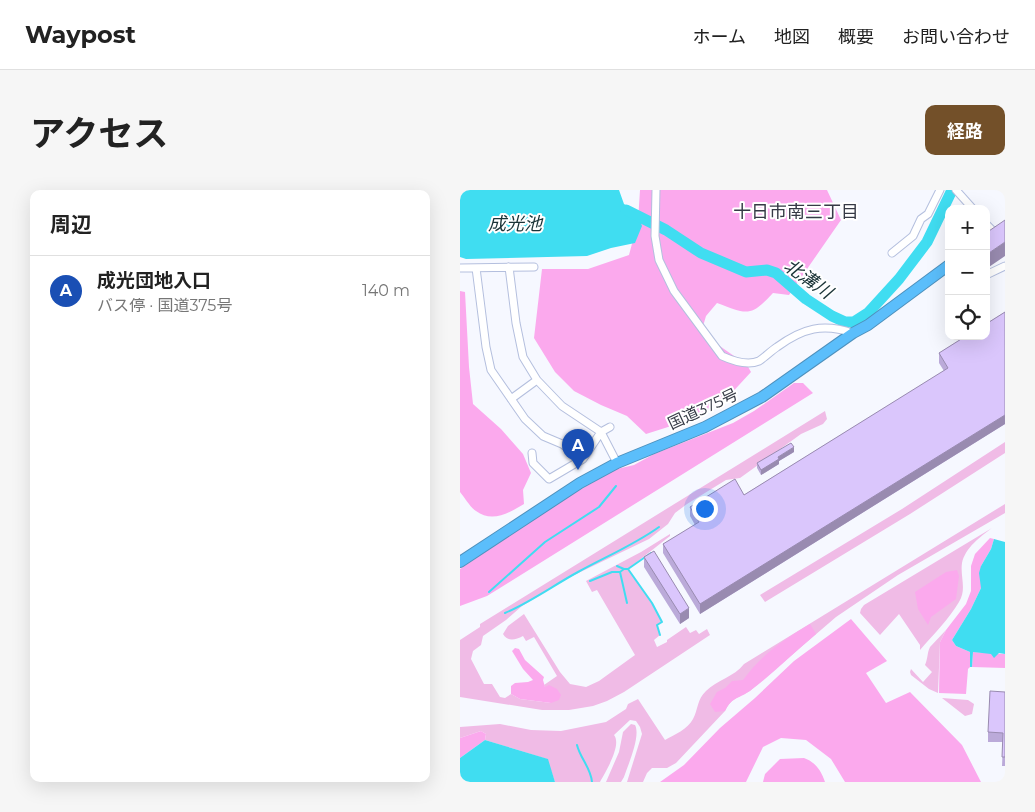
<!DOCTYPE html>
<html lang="ja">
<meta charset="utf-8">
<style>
:root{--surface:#fff;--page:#f6f6f6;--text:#222;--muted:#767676;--line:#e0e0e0;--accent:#735029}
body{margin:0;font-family:Montserrat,"Noto Sans JP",sans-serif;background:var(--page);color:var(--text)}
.controls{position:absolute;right:15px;top:15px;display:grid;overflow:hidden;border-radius:10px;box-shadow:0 5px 20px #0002}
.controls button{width:45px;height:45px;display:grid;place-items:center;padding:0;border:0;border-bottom:1px solid var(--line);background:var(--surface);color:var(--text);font:25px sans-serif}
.you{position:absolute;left:244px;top:318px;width:18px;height:18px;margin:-12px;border:4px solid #fff;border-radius:50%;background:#1a73e8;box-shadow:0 0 0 8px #1a73e833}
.badge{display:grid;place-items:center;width:32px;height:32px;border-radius:50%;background:var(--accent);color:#fff;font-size:16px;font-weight:700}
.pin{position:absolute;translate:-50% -41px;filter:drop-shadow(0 1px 2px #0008)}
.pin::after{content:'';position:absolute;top:26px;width:18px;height:15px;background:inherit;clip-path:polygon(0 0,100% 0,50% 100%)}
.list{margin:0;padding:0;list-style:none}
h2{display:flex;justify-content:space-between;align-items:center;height:65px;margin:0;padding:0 20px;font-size:21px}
h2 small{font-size:16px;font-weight:400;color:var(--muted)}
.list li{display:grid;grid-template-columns:32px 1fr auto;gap:15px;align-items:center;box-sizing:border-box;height:70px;padding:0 20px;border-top:1px solid var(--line)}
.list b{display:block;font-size:19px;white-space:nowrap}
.list p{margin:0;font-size:16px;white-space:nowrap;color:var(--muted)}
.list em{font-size:16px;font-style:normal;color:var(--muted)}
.icon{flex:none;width:28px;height:28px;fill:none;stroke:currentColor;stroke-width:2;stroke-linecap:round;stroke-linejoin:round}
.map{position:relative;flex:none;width:545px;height:592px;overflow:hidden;border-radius:10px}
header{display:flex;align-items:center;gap:30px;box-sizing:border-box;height:70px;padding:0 25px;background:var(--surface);border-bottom:1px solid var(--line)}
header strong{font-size:24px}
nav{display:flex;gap:28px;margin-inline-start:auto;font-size:18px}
.intro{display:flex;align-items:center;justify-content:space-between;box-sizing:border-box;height:120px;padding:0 30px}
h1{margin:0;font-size:35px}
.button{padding:12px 22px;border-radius:10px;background:var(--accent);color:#fff;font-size:18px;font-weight:700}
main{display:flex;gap:30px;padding:0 30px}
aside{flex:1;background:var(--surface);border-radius:10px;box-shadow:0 5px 20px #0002}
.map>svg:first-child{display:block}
.green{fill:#f0bbe6}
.forest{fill:#fba9ed}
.water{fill:#40ddf1}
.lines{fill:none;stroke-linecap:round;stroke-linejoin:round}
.stream{stroke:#40ddf1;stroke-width:2}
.river{stroke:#40ddf1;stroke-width:11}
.minor-casing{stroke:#b4bfde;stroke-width:9}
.highway-casing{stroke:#4e90bc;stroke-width:12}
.minor{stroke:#fff;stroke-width:7}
.highway{stroke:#5bbefb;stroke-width:10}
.wall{fill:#bbaad9}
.shaded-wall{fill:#998bb0}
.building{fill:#dac6fc;stroke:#998bb0}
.labels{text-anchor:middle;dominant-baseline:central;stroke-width:4;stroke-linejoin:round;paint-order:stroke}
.street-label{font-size:16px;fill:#363a46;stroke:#fff}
.neighbourhood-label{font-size:18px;fill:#363a46;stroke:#fff}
.water-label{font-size:18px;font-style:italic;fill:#1a3337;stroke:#fff}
</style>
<header>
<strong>Waypost</strong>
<nav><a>ホーム</a><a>地図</a><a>概要</a><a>お問い合わせ</a></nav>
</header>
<div class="intro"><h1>アクセス</h1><a class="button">経路</a></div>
<main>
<aside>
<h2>周辺<small></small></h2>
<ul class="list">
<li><span class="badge" style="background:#1a4fb4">A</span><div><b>成光団地入口</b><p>バス停 · 国道375号</p></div><em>140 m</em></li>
</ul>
</aside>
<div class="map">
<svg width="545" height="592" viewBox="0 0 545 592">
<rect width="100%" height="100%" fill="#f6f8ff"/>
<path class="green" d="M 365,221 L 367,229 L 363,234 L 341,244 L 280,288 L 266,290 L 227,314 L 215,323 L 208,334 L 189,349 L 108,388 L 62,416 L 46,430 L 23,446 L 21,455 L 13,461 L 11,469 L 24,494 L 32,494 L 40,507 L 45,508 L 51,504 L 60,509 L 91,513 L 84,495 L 97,486 L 74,447 L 66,451 L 63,446 C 55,450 48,452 43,444 L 48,436 L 64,424 L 100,482 L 110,494 L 126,497 L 139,491 L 175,465 L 137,400 L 132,402 L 126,391 L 181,362 L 210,344 L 210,346 L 168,379 L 192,413 L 202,432 L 197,435 L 200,445 L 194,450 L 197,457 L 207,452 L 207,450 L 226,437 L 230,443 L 236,440 L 239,444 L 247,439 L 250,445 L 164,502 L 147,511 L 133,516 L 109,520 L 82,520 L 0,507 L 0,450 L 20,437 L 20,434 Z
M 545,252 L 545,263 L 450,324 L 305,412 L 300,405 L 442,319 Z
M 545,314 L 545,323 L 438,385 L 376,427 L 290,501 C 279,507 271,508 265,521 L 216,573 L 207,578 L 192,578 L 187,583 L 183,592 L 167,592 L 182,544 L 180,537 L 176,531 L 170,530 L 154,545 C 162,555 146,581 140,592 L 95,592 L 87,569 L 25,550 L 26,544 L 21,541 L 0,548 L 0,537 L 40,534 L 71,540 L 101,541 L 146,532 L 166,519 L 168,514 L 178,509 L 205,550 C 214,545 228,539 233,529 C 238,520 237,509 246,501 C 257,490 274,487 284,474 Z
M 532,338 C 521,346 505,358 502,373 C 500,387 507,399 499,412 C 489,429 473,445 460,460 L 460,455 L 439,424 L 420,445 L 400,423 L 401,419 L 404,415 Z
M 486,440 L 480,452 L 478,503 L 469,499 L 451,485 L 450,482 L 451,479 L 463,492 L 472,482 L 465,475 C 468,468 467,463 470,457 Z
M 482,508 L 508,510 L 514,514 L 512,524 L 505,526 Z
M 171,534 L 175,535 C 181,546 168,575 164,587 L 161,592 L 146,592 L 159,562 L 163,542 Z"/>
<path class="forest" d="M 180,0 L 367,0 L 381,30 L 329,105 L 313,103 C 290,128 287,124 257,113 L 246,126 L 241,143 L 287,175 L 291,182 L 268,207 L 227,231 L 186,244 L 167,226 L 141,215 L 114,201 L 95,182 L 74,148 L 82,79 L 128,79 L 169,65 L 178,31 Z
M 0,101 L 5,102 L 9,177 L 13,214 L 41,239 L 63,264 L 71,283 L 63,300 L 64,314 C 49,323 32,333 16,321 C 10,317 5,308 0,302 Z
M 334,193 L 343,193 L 353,203 L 27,406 L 0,416 L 0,379 L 101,311 L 130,294 L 157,279 L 174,275 L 194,264 L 273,233 L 294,221 Z
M 530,348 L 534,349 L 531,359 L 521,376 L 521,398 L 511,419 L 492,450 L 496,456 L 510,462 L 510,477 L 508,479 L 506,504 L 479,503 L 480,452 L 486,440 L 506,414 L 511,401 L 511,376 L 515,364 Z
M 497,380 L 499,386 L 496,409 L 471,427 L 468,435 L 458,419 L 455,402 L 486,382 Z
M 391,429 L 427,471 L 406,483 L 426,513 L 450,502 L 502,555 L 521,592 L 385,592 L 371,569 L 346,550 L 321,548 L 303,557 L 286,592 L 200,592 L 224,575 L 260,538 L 295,508 L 334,471 Z
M 350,434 L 356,444 C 334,462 314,483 291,500 C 280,509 272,506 265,521 L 255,522 L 250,514 L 257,502 L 265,498 L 272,491 L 283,490 C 302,464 322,451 350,434 Z
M 55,458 L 59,459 L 65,470 L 84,487 L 83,490 L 85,497 L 89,495 L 97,499 L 101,505 L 99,510 L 91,513 L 60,509 L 51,504 L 51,496 L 55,493 L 68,492 L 73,490 L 63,479 L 52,461 Z
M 513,462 L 545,464 L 545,478 L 512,477 Z
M 21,541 L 26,544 L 25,550 L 0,568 L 0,548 Z
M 344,568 C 355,572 361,580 365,592 L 303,592 L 305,584 L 320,569 Z"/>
<path class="water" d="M 0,0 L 159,0 L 164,14 L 178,25 L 182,36 L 175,53 L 151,58 L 127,66 L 6,69 L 0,67 Z
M 534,349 L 545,352 L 545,464 L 539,463 L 534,468 L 531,464 L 513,462 L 512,477 L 510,477 L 510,462 L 496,456 L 492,450 L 511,419 L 521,398 L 519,383 L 521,376 L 531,359 Z
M 25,550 L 88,569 L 95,592 L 0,592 L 0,568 Z"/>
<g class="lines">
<path class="stream" d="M 157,376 L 164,379 L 160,382 L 167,413
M 164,379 L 168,379 L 192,413 L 202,432 L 197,435 L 200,445
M 168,379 L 191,363
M 130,391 L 152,382 L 160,382
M 29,402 L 85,352 L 139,317 L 156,296
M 45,423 C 71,412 94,395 118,382 C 145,367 174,355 199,337
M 117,555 C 120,568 131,578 132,592"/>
<path class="river" d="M 166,20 L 206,40 L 241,63 L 286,82 L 307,80 L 316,83 L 346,109 L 372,126 L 385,132 L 394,132 L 408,123 L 439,89 L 467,52 L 492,0"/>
<g class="minor-casing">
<path id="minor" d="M 196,0 L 195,46 L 199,70 L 214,101 L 262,166 C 273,171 287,176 299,171 C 305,167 311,161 317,157 C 343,138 363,133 393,143
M 496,0 L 513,19
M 526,34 L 534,42
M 432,63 L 453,46 L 461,29 L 468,24 L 480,0
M 49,77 L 56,133 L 63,167 L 77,190 L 102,216 L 141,242 L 157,273
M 0,78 L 74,77
M 16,78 L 26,157 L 31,180 L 65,229 L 83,246 L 102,254 L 123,269
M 526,85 L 545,76
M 51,209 L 77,190
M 72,263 L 73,273 L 89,289 L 123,269 L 141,242 L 150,237"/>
</g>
<g class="highway-casing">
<path id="highway" d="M 0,372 L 120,293 L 157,273 L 245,237 L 302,207 L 393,143 L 408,135 L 489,75"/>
</g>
<use href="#minor" class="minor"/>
<use href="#highway" class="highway"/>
</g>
<path class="wall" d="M 545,122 L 545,234 L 240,424 L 203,363 L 203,354 L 235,335 L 230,326 L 230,317 L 284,305 L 484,181 L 479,173 L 479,163 Z
M 334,262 L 319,271 L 319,274 L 301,285 L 297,278 L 297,273 Z
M 184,367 L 229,428 L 220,434 L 184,377 Z
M 545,502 L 545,576 L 542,576 L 543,552 L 528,552 L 528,542 Z"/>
<path class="shaded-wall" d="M 545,52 L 545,66 L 526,79 L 526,65 Z
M 545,225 L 545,234 L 240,424 L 240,414 Z
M 334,257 L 334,262 L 319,271 L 319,274 L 301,285 L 301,280 L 318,267 Z
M 229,418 L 229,428 L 220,434 L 220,424 Z"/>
<path class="building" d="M 545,30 L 545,52 L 526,65 L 526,43 Z
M 545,122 L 545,225 L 240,414 L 203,354 L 239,332 L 230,317 L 275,289 L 284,305 L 488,178 L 479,163 L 506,146 L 526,146 L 526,134 Z
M 331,253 L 334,257 L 318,267 L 319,269 L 301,280 L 297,273 Z
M 194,361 L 229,418 L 220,424 L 184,367 Z
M 530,501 L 545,502 L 545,567 L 542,567 L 543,543 L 528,542 Z"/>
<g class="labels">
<g class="street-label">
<text transform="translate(243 219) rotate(-25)">国道375号</text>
</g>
<g class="neighbourhood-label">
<text x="336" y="22">十日市南三丁目</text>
</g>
<g class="water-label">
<text x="55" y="34">成光池</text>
<text transform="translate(348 89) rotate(35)">北溝川</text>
</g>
</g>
</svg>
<div class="controls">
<button>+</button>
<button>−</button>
<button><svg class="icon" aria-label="locate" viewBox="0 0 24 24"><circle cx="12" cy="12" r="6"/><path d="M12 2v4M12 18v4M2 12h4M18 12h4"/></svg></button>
</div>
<div class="you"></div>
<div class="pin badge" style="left:118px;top:280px;background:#1a4fb4">A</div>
</div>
</main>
